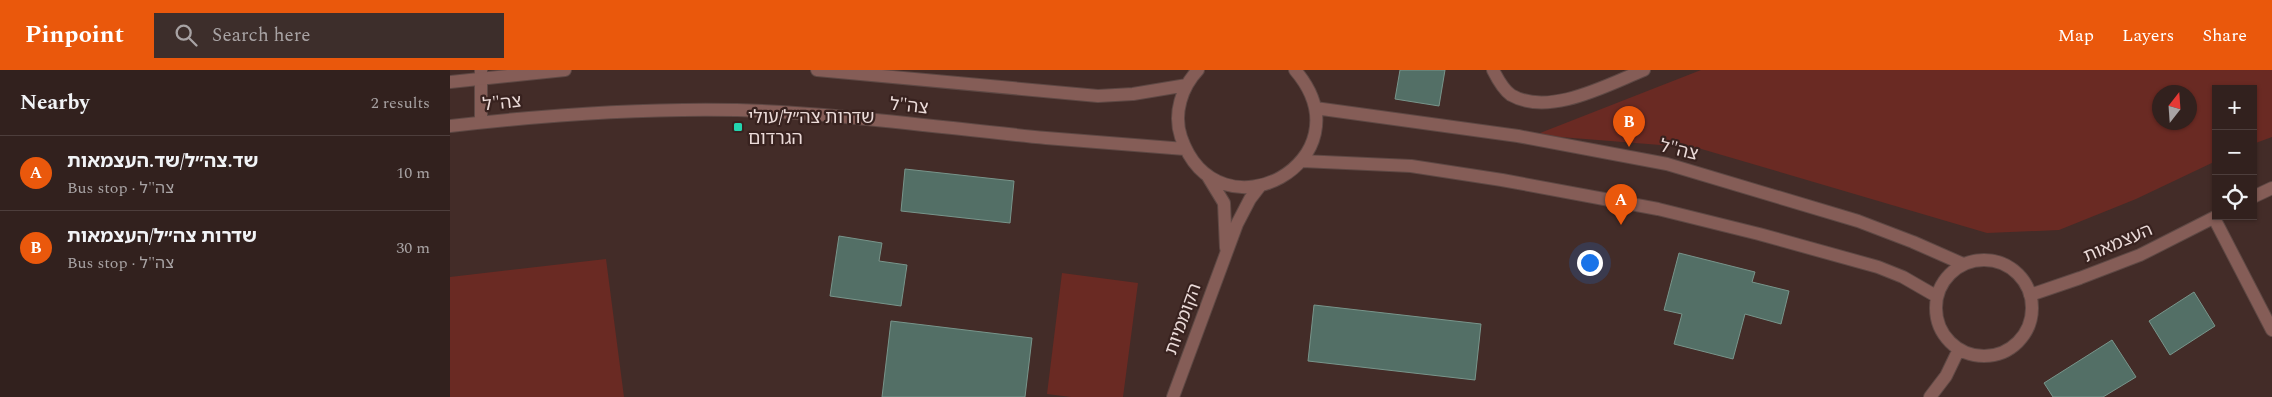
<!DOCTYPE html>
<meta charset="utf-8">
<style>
:root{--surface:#32211e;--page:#3d2e2b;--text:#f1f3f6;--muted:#a8a3a4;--line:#4d3e3c;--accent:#ea580c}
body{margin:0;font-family:Spectral,"Noto Sans Hebrew",serif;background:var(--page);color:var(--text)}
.controls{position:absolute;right:15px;top:15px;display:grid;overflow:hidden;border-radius:0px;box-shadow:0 1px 4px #0004}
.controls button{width:45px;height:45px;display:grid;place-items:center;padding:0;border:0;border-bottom:1px solid var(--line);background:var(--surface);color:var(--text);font:25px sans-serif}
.compass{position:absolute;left:1702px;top:15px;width:45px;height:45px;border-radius:50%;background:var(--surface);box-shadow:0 1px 4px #0004;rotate:17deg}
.you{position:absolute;left:1139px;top:192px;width:18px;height:18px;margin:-12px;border:4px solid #fff;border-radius:50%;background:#1a73e8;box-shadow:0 0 0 8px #1a73e833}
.badge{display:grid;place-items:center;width:32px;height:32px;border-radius:50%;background:var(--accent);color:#fff;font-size:16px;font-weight:700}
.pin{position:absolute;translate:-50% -41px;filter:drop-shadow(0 1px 2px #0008)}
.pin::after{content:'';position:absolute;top:26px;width:18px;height:15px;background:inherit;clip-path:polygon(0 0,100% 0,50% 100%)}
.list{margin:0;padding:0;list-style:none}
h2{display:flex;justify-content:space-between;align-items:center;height:65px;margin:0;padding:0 20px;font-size:21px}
h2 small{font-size:16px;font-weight:400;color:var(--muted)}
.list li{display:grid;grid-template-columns:32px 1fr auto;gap:15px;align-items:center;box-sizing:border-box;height:75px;padding:0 20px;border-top:1px solid var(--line)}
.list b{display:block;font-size:19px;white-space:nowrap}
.list p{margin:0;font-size:16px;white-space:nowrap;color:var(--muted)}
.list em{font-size:16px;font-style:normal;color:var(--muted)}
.icon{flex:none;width:28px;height:28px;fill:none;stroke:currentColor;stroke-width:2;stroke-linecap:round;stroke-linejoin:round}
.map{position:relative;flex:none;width:1822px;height:327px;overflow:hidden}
header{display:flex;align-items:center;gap:30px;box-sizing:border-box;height:70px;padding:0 25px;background:var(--accent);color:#fff}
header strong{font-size:24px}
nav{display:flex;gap:28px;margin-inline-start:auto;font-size:18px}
.search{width:350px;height:45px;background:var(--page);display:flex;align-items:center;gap:12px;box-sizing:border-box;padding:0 18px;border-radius:0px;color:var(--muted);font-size:19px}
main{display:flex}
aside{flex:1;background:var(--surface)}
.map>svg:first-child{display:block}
.green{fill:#6a2a23;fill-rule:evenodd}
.building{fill:#536f66;stroke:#78958b}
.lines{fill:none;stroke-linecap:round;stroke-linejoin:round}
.minor-casing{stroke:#5e4844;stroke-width:14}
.tertiary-casing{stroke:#5e4844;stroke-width:14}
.minor{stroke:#855d57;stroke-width:12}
.tertiary{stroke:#855d57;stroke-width:12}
.poi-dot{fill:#23d5af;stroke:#38221f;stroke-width:2}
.labels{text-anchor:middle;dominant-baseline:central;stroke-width:4.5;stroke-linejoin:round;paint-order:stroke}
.street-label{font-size:18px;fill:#ebdbd9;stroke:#38221f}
.poi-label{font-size:18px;fill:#ebdbd9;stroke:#38221f;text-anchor:start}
</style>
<header>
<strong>Pinpoint</strong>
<div class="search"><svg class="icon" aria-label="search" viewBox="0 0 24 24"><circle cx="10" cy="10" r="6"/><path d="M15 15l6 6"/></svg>Search here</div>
<nav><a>Map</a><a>Layers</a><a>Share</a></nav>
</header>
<main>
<aside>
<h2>Nearby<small>2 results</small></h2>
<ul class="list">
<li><span class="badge">A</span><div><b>שד.צה״ל/שד.העצמאות</b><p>Bus stop · צה&quot;ל</p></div><em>10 m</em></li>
<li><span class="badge">B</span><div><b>שדרות צה״ל/העצמאות</b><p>Bus stop · צה&quot;ל</p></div><em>30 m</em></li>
</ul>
</aside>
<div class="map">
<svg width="1822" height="327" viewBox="0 0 1822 327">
<rect width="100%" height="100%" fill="#432c28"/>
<path class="green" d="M 1251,0 L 1822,0 L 1822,67 L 1803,74 L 1803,19 L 1766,19 L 1766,91 L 1686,129 L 1609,160 L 1537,163 L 1248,78 L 1085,65 ZM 1710,22 L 1740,22 L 1740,52 L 1710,52 Z
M 156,189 L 174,327 L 0,327 L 0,207 Z
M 612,203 L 688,213 L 673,327 L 621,327 L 597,324 Z"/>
<path class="building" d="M 950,0 L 995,0 L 989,36 L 945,29 Z
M 455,99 L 564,111 L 560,153 L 451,141 Z
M 389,166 L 432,173 L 429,191 L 457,195 L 451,236 L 380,226 Z
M 1229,183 L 1305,202 L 1302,212 L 1339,221 L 1331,254 L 1295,244 L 1283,289 L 1224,274 L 1232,244 L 1214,240 Z
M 1744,222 L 1765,256 L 1720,285 L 1699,251 Z
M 864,235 L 1031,254 L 1025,310 L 858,291 Z
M 441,251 L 582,268 L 575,327 L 432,327 Z
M 1662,270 L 1686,307 L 1653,327 L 1603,327 L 1594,313 Z"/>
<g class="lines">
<g class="minor-casing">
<path id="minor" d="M 31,0 L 31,52
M 1043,0 C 1047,8 1054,20 1061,25 C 1099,47 1157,15 1194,0
M 1764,148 L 1822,260"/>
</g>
<g class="tertiary-casing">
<path id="tertiary" d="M 367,0 L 648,26 L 683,24 L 737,15
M 748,0 C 732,17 723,43 731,67 C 768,174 922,90 845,0
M 0,12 L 115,0
M 865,38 L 1068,66 L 1217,94 L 1408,151 L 1463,172 L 1513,194
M 0,56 C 95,45 191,38 287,40 C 390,43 493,58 596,68 C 642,72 689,75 735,79
M 852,91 L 961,96 L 1052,110 L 1208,139 L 1309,164 L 1428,197 L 1453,207 L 1486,226
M 757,105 L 774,133 L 776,178
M 1803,127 L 1822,118
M1486 238a48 48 0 1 1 96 0a48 48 0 1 1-96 0Z
M 1580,225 L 1630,208 L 1690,185 L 1767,146
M 723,327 L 787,154 L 800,129 L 810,116
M 1480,327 L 1496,306 L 1509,279"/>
</g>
<use href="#minor" class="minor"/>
<use href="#tertiary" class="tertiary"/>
</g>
<rect class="poi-dot" x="283" y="52" width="10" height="10" rx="2.5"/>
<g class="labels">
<g class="street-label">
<text transform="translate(52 33) rotate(-6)">צה"ל</text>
<text transform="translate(459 36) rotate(6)">צה"ל</text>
<text transform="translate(1229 80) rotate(14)">צה"ל</text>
<text transform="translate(1668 173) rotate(-23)">העצמאות</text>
<text transform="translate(733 249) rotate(-70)">הקוממיות</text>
</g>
<g class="poi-label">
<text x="298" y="47">שדרות צה״ל/עולי<tspan x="298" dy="21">הגרדום</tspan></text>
</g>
</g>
</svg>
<div class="controls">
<button>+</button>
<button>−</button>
<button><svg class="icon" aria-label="locate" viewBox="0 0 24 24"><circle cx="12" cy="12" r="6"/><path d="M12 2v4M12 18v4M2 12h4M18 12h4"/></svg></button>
</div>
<svg class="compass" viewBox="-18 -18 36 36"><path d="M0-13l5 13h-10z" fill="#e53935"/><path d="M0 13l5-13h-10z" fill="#a8a3a4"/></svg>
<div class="you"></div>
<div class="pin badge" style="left:1171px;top:155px">A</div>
<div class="pin badge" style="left:1179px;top:77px">B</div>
</div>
</main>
